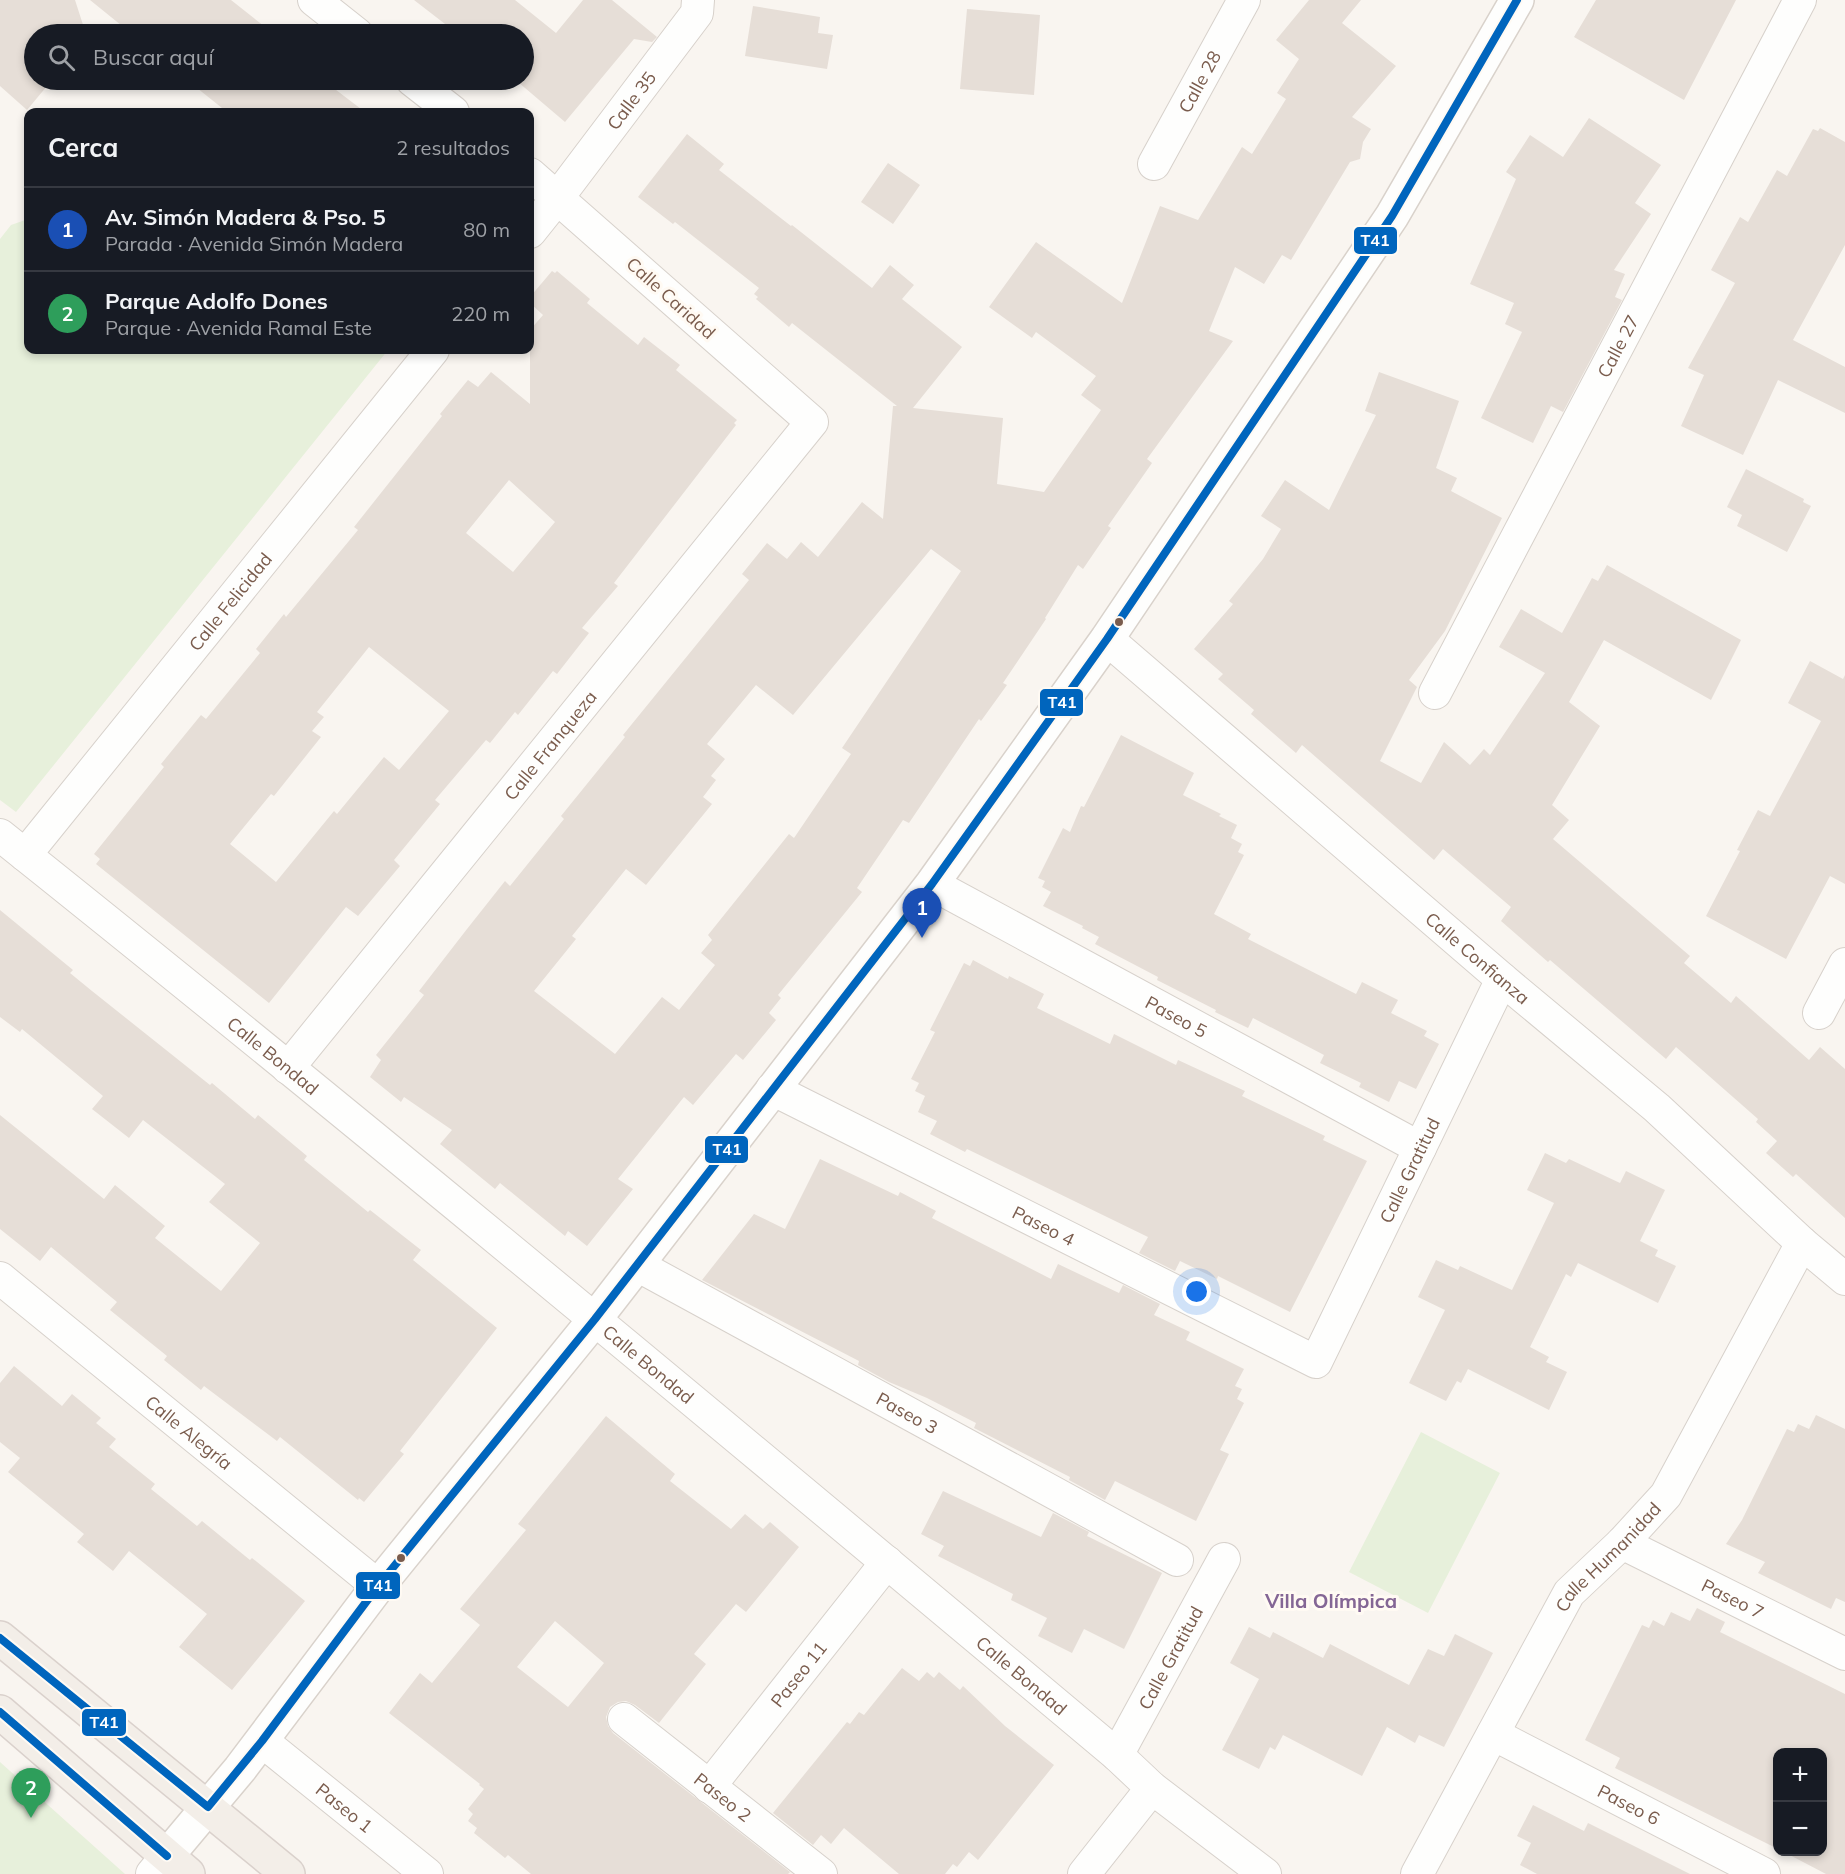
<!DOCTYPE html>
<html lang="es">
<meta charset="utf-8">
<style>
:root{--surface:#171b24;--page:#242831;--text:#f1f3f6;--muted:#9ea1a6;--line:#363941;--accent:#8c9099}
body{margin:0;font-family:Mulish,sans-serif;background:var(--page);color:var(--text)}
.controls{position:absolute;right:18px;bottom:18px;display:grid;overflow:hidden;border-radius:12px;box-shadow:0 3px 9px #0003}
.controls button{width:54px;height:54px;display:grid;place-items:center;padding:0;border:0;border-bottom:2px solid var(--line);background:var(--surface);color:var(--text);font:30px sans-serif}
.you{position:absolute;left:1197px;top:1292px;width:21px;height:21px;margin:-15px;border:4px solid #fff;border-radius:50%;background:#1a73e8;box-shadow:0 0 0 9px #1a73e833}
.badge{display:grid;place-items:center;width:39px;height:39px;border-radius:50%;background:var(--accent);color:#fff;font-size:20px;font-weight:700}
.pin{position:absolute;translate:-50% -50px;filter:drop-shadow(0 2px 3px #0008)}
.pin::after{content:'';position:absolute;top:32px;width:21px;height:18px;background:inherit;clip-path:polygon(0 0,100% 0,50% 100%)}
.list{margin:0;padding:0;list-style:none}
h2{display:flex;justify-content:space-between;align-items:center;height:78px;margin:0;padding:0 24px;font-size:26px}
h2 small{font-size:20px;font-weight:400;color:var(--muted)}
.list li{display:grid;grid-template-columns:39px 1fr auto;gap:18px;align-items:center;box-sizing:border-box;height:84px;padding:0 24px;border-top:2px solid var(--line)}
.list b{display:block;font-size:22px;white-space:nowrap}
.list p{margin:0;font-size:20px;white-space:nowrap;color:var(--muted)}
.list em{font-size:20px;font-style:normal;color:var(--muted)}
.icon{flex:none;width:33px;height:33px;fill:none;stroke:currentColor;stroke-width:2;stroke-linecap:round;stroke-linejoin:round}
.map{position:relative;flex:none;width:1845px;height:1874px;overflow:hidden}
.search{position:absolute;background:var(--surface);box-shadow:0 3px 9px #0003;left:24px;top:24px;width:510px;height:66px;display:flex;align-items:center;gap:15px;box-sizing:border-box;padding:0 21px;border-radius:33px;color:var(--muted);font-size:22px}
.panel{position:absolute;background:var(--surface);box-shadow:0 3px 9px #0003;left:24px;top:108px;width:510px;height:246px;border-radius:12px}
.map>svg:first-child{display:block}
.green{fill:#e7f0db}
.building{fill:#e6ded7;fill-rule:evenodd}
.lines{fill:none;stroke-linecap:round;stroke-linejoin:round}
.street-casing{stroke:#d7d1cb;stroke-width:34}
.secondary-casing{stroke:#d9d2cb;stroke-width:36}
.primary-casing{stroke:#dad1cc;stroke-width:36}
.street{stroke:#fefefd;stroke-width:32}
.secondary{stroke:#fefefd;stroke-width:33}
.primary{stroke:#f3eee8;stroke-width:33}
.bus-1-casing{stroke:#fffaf3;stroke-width:12}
.bus-1{stroke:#0065bd;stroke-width:8}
.bus-dot{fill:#7a5c4d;stroke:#fffaf3;stroke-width:2}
.labels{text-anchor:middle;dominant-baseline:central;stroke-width:6;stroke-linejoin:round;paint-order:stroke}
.street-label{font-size:18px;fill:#7a5c4d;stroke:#fffaf3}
.neighbourhood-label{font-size:20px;font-weight:bold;fill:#846695;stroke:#fffaf3}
.line-badge{stroke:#fffaf3;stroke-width:2}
.badge-label{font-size:16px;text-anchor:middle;font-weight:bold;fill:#fff}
</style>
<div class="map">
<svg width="1845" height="1874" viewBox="0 0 1845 1874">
<rect width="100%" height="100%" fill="#f9f5f0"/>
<path class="green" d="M 28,219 L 28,350 L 388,350 L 16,812 L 0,800 L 0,239 L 11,225 Z
M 1421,1432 L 1500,1473 L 1428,1613 L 1349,1572 Z
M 0,1762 L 125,1874 L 0,1874 Z"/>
<path class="building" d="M 0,0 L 75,0 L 86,34 L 34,34 L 34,80 L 52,80 L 27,110 L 0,86 Z
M 90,0 L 231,0 L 274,34 L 132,34 Z
M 414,0 L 515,0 L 556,33 L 583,0 L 612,0 L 657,37 L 652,42 L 634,39 L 565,122 L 518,82 L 524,80 L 524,34 L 458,34 Z
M 1309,0 L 1361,0 L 1342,23 L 1396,66 L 1352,117 L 1371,129 L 1363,142 L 1360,159 L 1350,162 L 1291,260 L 1282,255 L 1264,284 L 1235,267 L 1209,331 L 1233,341 L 1147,459 L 1152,463 L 1108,526 L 1111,528 L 1083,569 L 1078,565 L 1045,618 L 1046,619 L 1003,683 L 1007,685 L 981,721 L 979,719 L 909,823 L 903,820 L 857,888 L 862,892 L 778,995 L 781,998 L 769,1013 L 776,1020 L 743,1060 L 736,1054 L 693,1105 L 684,1097 L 618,1179 L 633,1189 L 587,1246 L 568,1231 L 565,1236 L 500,1183 L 495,1189 L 440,1144 L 452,1130 L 404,1097 L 401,1102 L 370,1077 L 381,1060 L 376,1055 L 424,995 L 419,991 L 467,929 L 505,881 L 510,886 L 564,819 L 561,816 L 625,737 L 623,735 L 749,580 L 742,574 L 767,543 L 787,559 L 801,542 L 818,557 L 862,502 L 883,519 L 893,406 L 897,406 L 792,323 L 789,327 L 756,299 L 758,297 L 754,294 L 759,288 L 675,222 L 673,224 L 638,197 L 687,134 L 724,164 L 719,170 L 791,226 L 792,225 L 872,288 L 890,265 L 914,285 L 902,299 L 962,347 L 913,408 L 1003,418 L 997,484 L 1044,492 L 1101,410 L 1081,395 L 1096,376 L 1036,332 L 1032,338 L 989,307 L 1036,242 L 1122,303 L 1160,206 L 1198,220 L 1242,147 L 1252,154 L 1286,99 L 1277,93 L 1299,59 L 1276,40 ZM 931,549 L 961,571 L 842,748 L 851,754 L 794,838 L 789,834 L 708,935 L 712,940 L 701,953 L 715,965 L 679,1010 L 662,997 L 615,1054 L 534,991 L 576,939 L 572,936 L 626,869 L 646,885 L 712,804 L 703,797 L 716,780 L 711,776 L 725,759 L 707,744 L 756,685 L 793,715 Z
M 1596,0 L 1736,0 L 1684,100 L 1574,37 Z
M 753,6 L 820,17 L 818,33 L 833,35 L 827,69 L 745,56 Z
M 967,9 L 1040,15 L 1034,95 L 960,89 Z
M 187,80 L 323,80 L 365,112 L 227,112 Z
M 1589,118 L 1661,165 L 1635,203 L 1651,214 L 1614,270 L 1625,274 L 1615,297 L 1622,300 L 1563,412 L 1551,406 L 1533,443 L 1481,418 L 1522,332 L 1505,324 L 1514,303 L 1470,284 L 1516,179 L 1506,172 L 1530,135 L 1563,157 Z
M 1820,128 L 1845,142 L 1845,245 L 1793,340 L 1845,367 L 1845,413 L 1778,380 L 1743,455 L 1681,426 L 1704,375 L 1688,368 L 1735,283 L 1711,270 L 1740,217 L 1748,222 L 1777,170 L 1787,176 L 1813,129 L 1818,131 Z
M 888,163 L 920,185 L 893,224 L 861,202 Z
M 552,271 L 555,273 L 557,271 L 590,299 L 587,303 L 638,345 L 644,337 L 680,365 L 676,370 L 737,420 L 734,423 L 736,425 L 614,583 L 618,586 L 582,628 L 589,633 L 557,674 L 553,671 L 518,715 L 515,712 L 490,743 L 486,740 L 435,800 L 440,804 L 394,860 L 400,866 L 358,916 L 346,907 L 269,1003 L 96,864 L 100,859 L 94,854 L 164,767 L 161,764 L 201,715 L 206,719 L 260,653 L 256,649 L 284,614 L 286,617 L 358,530 L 354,527 L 442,416 L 440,414 L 468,380 L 478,387 L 491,372 L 530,404 L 530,330 L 543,315 L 530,303 L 530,297 ZM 509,480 L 555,522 L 513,572 L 466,533 ZM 369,647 L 449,711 L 399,770 L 384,757 L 337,814 L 334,811 L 276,882 L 230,844 L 271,794 L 274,796 L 321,737 L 312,731 L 324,717 L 317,712 Z
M 1379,372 L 1459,401 L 1436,468 L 1457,478 L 1451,491 L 1502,518 L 1445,631 L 1409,680 L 1417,687 L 1380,761 L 1421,783 L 1444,742 L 1470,765 L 1484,749 L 1490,755 L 1545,673 L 1499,647 L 1521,609 L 1562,633 L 1592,578 L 1598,581 L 1607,565 L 1741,640 L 1711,700 L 1604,640 L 1569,702 L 1600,726 L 1552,805 L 1569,820 L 1553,839 L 1690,956 L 1684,963 L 1731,1003 L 1736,996 L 1809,1060 L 1820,1047 L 1845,1069 L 1845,1218 L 1796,1174 L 1793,1177 L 1766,1153 L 1777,1141 L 1756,1122 L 1758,1119 L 1676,1047 L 1666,1059 L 1550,960 L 1548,962 L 1501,921 L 1511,907 L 1443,849 L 1434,860 L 1302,745 L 1296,753 L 1251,714 L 1254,710 L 1218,679 L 1223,674 L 1194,649 L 1233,604 L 1229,601 L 1263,559 L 1281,529 L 1261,516 L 1285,480 L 1329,510 L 1376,415 L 1365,411 Z
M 1746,469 L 1804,499 L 1803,502 L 1811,506 L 1787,552 L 1737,526 L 1742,515 L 1727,507 Z
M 1810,661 L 1843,679 L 1845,675 L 1845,884 L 1830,876 L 1786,959 L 1706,916 L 1740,851 L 1737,850 L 1758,810 L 1770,816 L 1821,721 L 1788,703 Z
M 1121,735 L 1194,773 L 1183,795 L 1221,814 L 1219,816 L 1237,825 L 1231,838 L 1242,844 L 1238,852 L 1244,855 L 1214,914 L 1251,934 L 1248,939 L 1356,994 L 1362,982 L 1398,1000 L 1391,1013 L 1427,1031 L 1424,1036 L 1439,1044 L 1416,1089 L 1399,1081 L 1389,1102 L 1359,1087 L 1361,1083 L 1320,1063 L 1324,1055 L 1253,1018 L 1248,1028 L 1215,1012 L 1216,1010 L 1157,980 L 1158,977 L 1095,944 L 1099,937 L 1082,928 L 1083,926 L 1043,906 L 1051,892 L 1042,887 L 1045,881 L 1038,878 L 1063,828 L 1070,832 L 1081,806 L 1084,807 Z
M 0,910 L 73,970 L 70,973 L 92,991 L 210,1085 L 212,1083 L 255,1119 L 258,1115 L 307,1156 L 304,1160 L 368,1212 L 370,1210 L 421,1250 L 413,1260 L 497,1328 L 400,1451 L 404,1454 L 364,1502 L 359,1498 L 358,1500 L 280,1437 L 277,1441 L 204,1386 L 201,1390 L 164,1360 L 167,1356 L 110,1310 L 117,1302 L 51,1247 L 40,1261 L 0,1229 L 0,1115 L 104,1199 L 115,1185 L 165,1226 L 155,1238 L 221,1291 L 260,1243 L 209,1202 L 225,1184 L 143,1120 L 129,1138 L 92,1109 L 103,1096 L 22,1029 L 20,1032 L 0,1017 Z
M 973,960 L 1008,979 L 1009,976 L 1044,994 L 1037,1008 L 1110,1044 L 1114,1034 L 1176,1065 L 1178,1060 L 1245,1091 L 1242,1096 L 1325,1136 L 1323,1140 L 1367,1161 L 1290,1312 L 1218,1276 L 1217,1279 L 1180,1261 L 1175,1271 L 1139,1253 L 1148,1237 L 967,1149 L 965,1152 L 930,1134 L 937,1121 L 918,1112 L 925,1096 L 915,1091 L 919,1083 L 911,1079 L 935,1032 L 930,1030 L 964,963 L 970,966 Z
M 1545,1153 L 1566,1163 L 1569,1159 L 1620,1183 L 1626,1171 L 1665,1190 L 1640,1241 L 1658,1250 L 1655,1256 L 1676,1266 L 1658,1303 L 1578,1263 L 1571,1277 L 1566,1274 L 1530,1347 L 1549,1357 L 1546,1362 L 1567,1372 L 1549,1410 L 1468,1369 L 1461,1383 L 1457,1381 L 1446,1401 L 1409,1383 L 1445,1310 L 1418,1297 L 1436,1260 L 1458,1270 L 1460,1266 L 1512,1290 L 1554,1203 L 1527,1190 Z
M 820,1159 L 898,1196 L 900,1192 L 936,1211 L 932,1218 L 1051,1279 L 1058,1264 L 1119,1293 L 1123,1285 L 1160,1304 L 1154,1315 L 1190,1332 L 1186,1340 L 1244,1369 L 1235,1386 L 1242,1389 L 1237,1399 L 1244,1403 L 1220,1450 L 1229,1454 L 1196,1521 L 1115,1481 L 1105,1500 L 1069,1480 L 1070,1477 L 974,1428 L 976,1423 L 927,1398 L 889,1382 L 858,1365 L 859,1361 L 702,1280 L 754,1214 L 785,1229 Z
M 14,1366 L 62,1406 L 72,1394 L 101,1418 L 96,1423 L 116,1439 L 109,1447 L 155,1484 L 151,1489 L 197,1526 L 202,1521 L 250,1560 L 252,1558 L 305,1601 L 232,1690 L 179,1647 L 207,1614 L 129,1551 L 113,1571 L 77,1542 L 84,1534 L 8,1472 L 20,1458 L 0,1442 L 0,1383 Z
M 1816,1415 L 1845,1429 L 1845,1602 L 1836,1598 L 1831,1609 L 1758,1573 L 1765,1562 L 1726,1544 L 1742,1520 L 1787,1429 L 1794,1432 L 1798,1424 L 1809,1429 Z
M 606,1416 L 675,1474 L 670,1481 L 731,1529 L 745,1514 L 763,1529 L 770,1522 L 799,1547 L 746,1612 L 736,1604 L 694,1654 L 706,1664 L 659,1723 L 635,1705 L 626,1701 L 618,1702 L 610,1707 L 606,1717 L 608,1726 L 613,1733 L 790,1872 L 788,1874 L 531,1874 L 508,1855 L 505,1858 L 474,1833 L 477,1828 L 468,1821 L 473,1814 L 468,1809 L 484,1789 L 479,1785 L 480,1784 L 389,1713 L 420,1673 L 432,1683 L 480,1625 L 460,1609 L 526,1530 L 518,1524 ZM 555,1621 L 604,1663 L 568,1707 L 517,1667 Z
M 943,1491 L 1041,1537 L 1053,1513 L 1089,1532 L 1087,1536 L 1162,1573 L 1124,1649 L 1084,1629 L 1072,1653 L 1038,1636 L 1047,1618 L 1011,1600 L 1013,1594 L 938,1556 L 944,1546 L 921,1534 Z
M 1697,1608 L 1725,1622 L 1720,1632 L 1845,1694 L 1845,1874 L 1826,1874 L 1782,1851 L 1822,1851 L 1822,1752 L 1778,1752 L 1778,1849 L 1615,1768 L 1620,1758 L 1585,1740 L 1642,1625 L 1649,1628 L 1653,1620 L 1664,1626 L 1671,1612 L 1690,1621 Z
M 1249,1627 L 1270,1638 L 1273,1632 L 1323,1658 L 1330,1644 L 1409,1685 L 1428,1649 L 1444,1656 L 1455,1634 L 1493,1653 L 1444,1747 L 1419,1735 L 1415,1743 L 1387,1727 L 1362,1776 L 1283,1735 L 1275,1750 L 1270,1747 L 1259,1769 L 1222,1750 L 1259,1679 L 1230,1663 Z
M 902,1668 L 919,1681 L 927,1672 L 934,1678 L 939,1672 L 960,1690 L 963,1686 L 1005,1726 L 1054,1765 L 978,1860 L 969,1852 L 957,1867 L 953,1864 L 945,1874 L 899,1874 L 844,1828 L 831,1844 L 821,1835 L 813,1845 L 773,1813 L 847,1722 L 850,1724 L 859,1712 L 864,1715 Z
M 1533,1805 L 1584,1831 L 1588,1823 L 1690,1874 L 1537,1874 L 1520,1865 L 1531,1843 L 1517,1836 Z"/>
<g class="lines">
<g class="street-casing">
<g id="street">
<path d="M 314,0 L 357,34"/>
<path d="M 412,80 L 453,112"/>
<path id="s1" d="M 1154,164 L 1244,0"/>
<path id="s2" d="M 530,232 L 558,197 L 697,13 L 698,0"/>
<path id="s3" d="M 1107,639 L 1502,979 L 1657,1108 L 1802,1243 L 1845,1279"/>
<path id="s4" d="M 1435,693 L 1800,0"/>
<path id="s5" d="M 0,835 C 377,1136 747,1445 1117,1755 L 1152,1788 L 1265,1874"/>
<path id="s6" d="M 25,855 L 433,350"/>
<path id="s7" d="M 932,884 L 1420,1148"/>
<path d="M 1819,1013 L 1845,964"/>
<path id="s8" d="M 288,1068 L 812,422 L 530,174"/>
<path id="s9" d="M 772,1089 L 1316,1362 L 1502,979"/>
<path id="s10" d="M 637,1265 L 1177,1560"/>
<path id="s11" d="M 0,1278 L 378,1586"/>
<path id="s12" d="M 1622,1543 L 1845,1654"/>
<path id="s13" d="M 624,1719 L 821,1874"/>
<path id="s14" d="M 1493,1734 L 1764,1874"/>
<path id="s15" d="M 262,1741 L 427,1874"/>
<path id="s16" d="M 1117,1755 L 1224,1559"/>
<path id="s17" d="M 709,1787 L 887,1562"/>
<path d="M 152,1874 L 167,1856"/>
<path d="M 1084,1874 L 1152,1788"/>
<path id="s18" d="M 1417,1874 L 1569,1593 L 1622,1543 L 1666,1495 L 1802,1243"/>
</g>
</g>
<g class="secondary-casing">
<path id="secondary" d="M 167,1856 L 240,1769 L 378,1586 L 595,1319 L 932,884 L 1107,639 L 1392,216 L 1517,0"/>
</g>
<g class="primary-casing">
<path id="primary" d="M 0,1638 L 288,1874
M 0,1712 L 188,1874"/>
</g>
<use href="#street" class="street"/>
<use href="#secondary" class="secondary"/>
<use href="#primary" class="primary"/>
<g class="bus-1-casing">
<path id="bus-1" d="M 0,1638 L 208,1807
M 0,1712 L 167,1856
M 208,1807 L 262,1741 L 378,1586 L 595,1319 L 932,884 L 1107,639 L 1392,216 L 1517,0"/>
</g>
<use href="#bus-1" class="bus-1"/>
</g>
<g class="bus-dot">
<circle cx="1119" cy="622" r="5"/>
<circle cx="401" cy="1558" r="5"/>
</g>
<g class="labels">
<g class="street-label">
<text stroke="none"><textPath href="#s1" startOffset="94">Calle 28</textPath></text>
<text stroke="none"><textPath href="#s2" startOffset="166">Calle 35</textPath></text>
<text transform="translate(671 298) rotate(42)">Calle Caridad</text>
<text stroke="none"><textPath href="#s4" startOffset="392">Calle 27</textPath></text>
<text stroke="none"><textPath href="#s6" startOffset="326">Calle Felicidad</textPath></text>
<text stroke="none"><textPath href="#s8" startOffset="416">Calle Franqueza</textPath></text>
<text stroke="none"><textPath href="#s3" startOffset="489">Calle Confianza</textPath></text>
<text stroke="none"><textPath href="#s7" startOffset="278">Paseo 5</textPath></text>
<text stroke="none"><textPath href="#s5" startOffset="351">Calle Bondad</textPath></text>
<text stroke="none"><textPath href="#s9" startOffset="822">Calle Gratitud</textPath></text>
<text stroke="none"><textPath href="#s9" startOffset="304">Paseo 4</textPath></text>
<text stroke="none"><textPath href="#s5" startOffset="837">Calle Bondad</textPath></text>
<text stroke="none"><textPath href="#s10" startOffset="308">Paseo 3</textPath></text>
<text stroke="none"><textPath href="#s11" startOffset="244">Calle Alegría</textPath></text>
<text stroke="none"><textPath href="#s18" startOffset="372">Calle Humanidad</textPath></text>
<text stroke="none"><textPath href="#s12" startOffset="124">Paseo 7</textPath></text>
<text stroke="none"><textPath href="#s16" startOffset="111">Calle Gratitud</textPath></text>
<text stroke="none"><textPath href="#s17" startOffset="144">Paseo 11</textPath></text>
<text stroke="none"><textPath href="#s5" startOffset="1323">Calle Bondad</textPath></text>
<text stroke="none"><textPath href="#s13" startOffset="126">Paseo 2</textPath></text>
<text stroke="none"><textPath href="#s14" startOffset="153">Paseo 6</textPath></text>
<text stroke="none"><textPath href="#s15" startOffset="106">Paseo 1</textPath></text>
</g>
<g class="neighbourhood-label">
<text x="1331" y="1600">Villa Olímpica</text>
</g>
</g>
<g class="line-badge">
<rect x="1353" y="226" width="45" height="29" rx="6" fill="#0065bd"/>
<rect x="1039" y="688" width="45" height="29" rx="6" fill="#0065bd"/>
<rect x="704" y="1135" width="45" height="29" rx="6" fill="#0065bd"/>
<rect x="355" y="1571" width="46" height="29" rx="6" fill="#0065bd"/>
<rect x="81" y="1708" width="46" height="29" rx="6" fill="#0065bd"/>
</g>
<g class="badge-label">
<text x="1375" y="246">T41</text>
<text x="1062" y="708">T41</text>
<text x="727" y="1155">T41</text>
<text x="378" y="1591">T41</text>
<text x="104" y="1728">T41</text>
</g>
</svg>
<div class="controls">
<button>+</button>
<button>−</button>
</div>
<div class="you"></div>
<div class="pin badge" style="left:922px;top:938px;background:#1a4fb4">1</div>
<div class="pin badge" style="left:31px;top:1818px;background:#2e9e5b">2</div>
<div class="search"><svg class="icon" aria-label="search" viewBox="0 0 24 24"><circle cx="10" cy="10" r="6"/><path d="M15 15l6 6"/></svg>Buscar aquí</div>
<section class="panel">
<h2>Cerca<small>2 resultados</small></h2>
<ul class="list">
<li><span class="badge" style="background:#1a4fb4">1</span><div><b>Av. Simón Madera &amp; Pso. 5</b><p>Parada · Avenida Simón Madera</p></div><em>80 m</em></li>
<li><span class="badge" style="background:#2e9e5b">2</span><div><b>Parque Adolfo Dones</b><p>Parque · Avenida Ramal Este</p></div><em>220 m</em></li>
</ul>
</section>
</div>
